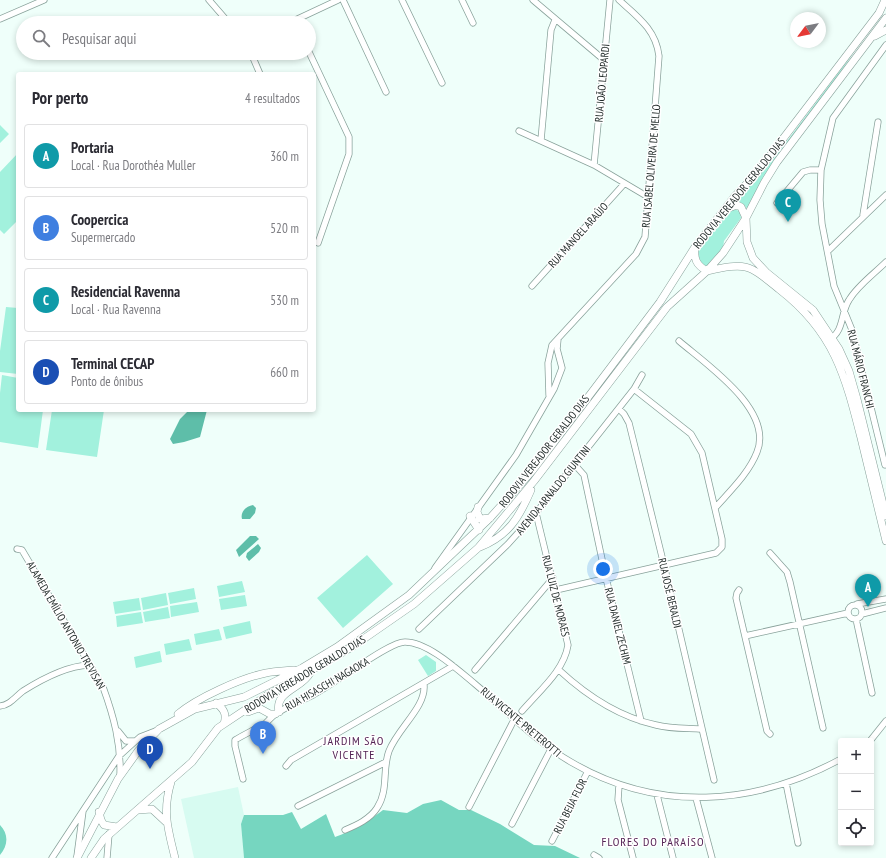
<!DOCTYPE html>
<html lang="pt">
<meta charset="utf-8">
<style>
:root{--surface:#fff;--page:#f7f7f7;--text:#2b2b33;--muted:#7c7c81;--line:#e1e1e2;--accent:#97349a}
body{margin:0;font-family:"PT Sans Narrow",sans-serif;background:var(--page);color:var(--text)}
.controls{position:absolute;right:12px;bottom:12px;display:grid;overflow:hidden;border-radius:4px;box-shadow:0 2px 6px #0003}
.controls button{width:36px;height:36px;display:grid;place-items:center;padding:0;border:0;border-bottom:1px solid var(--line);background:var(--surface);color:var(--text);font:20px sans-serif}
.compass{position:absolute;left:790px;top:12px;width:36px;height:36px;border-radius:50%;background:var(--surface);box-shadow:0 2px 6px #0003;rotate:238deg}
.you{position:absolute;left:603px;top:569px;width:14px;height:14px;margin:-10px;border:3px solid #fff;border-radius:50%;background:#1a73e8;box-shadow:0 0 0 6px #1a73e833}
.badge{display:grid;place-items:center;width:26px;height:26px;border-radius:50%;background:var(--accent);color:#fff;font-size:13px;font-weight:700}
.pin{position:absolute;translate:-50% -33px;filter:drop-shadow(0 1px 2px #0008)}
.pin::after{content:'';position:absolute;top:21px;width:14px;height:12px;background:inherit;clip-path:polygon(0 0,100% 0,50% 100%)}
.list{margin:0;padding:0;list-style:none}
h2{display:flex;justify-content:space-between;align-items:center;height:52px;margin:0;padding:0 16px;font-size:17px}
h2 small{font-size:13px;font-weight:400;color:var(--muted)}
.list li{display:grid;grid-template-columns:26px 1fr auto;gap:12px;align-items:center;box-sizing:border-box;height:64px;margin:0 8px 8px;padding:0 8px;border:1px solid var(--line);border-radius:4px}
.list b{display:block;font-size:15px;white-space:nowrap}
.list p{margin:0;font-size:13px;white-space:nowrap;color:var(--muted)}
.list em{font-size:13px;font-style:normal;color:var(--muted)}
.icon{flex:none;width:22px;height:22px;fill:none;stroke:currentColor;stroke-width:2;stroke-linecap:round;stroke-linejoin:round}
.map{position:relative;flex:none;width:886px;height:858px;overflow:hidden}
.search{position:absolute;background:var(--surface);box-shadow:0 2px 6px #0003;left:16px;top:16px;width:300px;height:44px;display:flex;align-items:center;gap:10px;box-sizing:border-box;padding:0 14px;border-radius:22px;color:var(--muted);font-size:15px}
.panel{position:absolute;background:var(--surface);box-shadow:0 2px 6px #0003;left:16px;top:72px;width:300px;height:340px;border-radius:4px}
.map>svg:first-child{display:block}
.built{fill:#d7fbf1}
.green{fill:#a2f1dd}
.forest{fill:#76d6c0}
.water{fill:#5ebea9}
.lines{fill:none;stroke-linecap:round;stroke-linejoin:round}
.minor-casing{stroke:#89a29b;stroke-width:7}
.major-casing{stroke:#89a29b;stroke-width:8}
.minor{stroke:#fff;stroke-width:5.5}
.major{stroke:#fff;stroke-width:7}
.labels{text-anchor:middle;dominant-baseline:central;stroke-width:3;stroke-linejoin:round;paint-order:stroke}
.street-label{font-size:11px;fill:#1e2826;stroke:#fff}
.neighbourhood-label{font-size:12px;letter-spacing:1px;fill:#542355;stroke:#fff}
</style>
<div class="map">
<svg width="886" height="858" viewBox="0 0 886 858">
<rect width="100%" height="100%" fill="#effffa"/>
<path class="built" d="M 238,787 L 244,815 L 241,824 L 244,858 L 194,858 L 181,799 Z"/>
<path class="green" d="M 854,52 L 748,210 L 744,205 L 735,202 L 772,161 Z
M 0,125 L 9,134 L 0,143 Z
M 18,153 L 18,220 L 4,234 L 0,230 L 0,172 Z
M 733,209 L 740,211 L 741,218 L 724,241 L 723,248 L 714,261 L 706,266 L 701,265 L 696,254 L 729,211 Z
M 6,307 L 18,308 L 18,374 L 0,372 L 0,351 Z
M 2,375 L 18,378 L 18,410 L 43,410 L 38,448 L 0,442 L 0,393 Z
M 52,410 L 104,410 L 97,457 L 46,450 Z
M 367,555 L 393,584 L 343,628 L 317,598 Z
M 242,581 L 245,592 L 219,597 L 217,586 Z
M 194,588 L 196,599 L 170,604 L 168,593 Z
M 166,593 L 168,605 L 143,610 L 141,598 Z
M 245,595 L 247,606 L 221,610 L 219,599 Z
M 139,598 L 141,610 L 115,614 L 113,602 Z
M 197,602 L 199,612 L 171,617 L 170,606 Z
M 168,607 L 170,618 L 145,622 L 143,612 Z
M 141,612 L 143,623 L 117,627 L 116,616 Z
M 250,621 L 252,633 L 226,639 L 223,627 Z
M 219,629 L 222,640 L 196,645 L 194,634 Z
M 189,639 L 192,650 L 166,655 L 164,644 Z
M 160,651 L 162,662 L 136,668 L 134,657 Z
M 426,655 L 436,662 L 436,671 L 428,676 L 418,660 Z"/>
<path class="forest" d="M 441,800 L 459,810 L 471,810 L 500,824 L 534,845 L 555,846 L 580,858 L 244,858 L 241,824 L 244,815 L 283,815 L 292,812 L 301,829 L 326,814 L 335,837 C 353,831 369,821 383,810 L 407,813 L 423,804 Z
M 0,825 C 9,834 8,846 0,855 Z"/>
<path class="water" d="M 189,410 L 207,410 L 200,437 L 184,442 L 173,444 L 170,439 L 180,419 Z
M 253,505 L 256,508 L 255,513 L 250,519 L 242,519 C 240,512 246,506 253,505 Z
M 250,536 L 256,536 L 259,539 L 239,557 L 236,550 Z
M 258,544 L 261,548 L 259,552 L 249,561 L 246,557 L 247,553 Z"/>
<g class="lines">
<g class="minor-casing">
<path id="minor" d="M 209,0 L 229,23
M 343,0 L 386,92
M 402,0 L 442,83
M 462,0 L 473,23
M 533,0 L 604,60
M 0,19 L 44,0
M 289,23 L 338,0
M 309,52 L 349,137 L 349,154 L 318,243
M 251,53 L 260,74
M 519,131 L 594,165 L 648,197
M 541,140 L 551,30 L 555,20
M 594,165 L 610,0
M 777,203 L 803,172 L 810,170 L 821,170
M 863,215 L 878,122
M 828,251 L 886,195
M 532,286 L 624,184
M 829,340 C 845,330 840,314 849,300 C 858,285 874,274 886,262
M 679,341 C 707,365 774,410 757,452 C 749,473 730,491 715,508
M 549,395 L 548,363 L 552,345 L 636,254 L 645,237 L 659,56 C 656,30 638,17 619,0
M 619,409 L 624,414 L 629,423 L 664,565 L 714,780
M 574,464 L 584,475 L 606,578 L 641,721
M 885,465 L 852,330 L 834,286 L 822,224 L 820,200 L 821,170 L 833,118 L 886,45
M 17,549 L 22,550 L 103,687 C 114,717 121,744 120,775
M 770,553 L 787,572 L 790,582 L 823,728
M 435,568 L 516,455 L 554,389 L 562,368 L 557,349 L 558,339
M 556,590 L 716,553 L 722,547 L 722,539 L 702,453 L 691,434 L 634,389
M 739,590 L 737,593 L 736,598 L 767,731 L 770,734
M 857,604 L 886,599
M848 612a7 7 0 1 1 14 0a7 7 0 1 1-14 0Z
M 862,614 L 886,608
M 856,619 L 872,693
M 419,629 L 508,544 L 536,513 L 634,389 L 642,375
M 745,636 L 848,613
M 475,670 L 553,578
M 559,670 C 586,695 619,717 656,725 C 671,729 687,728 702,729
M 0,706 C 10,705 15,697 23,691 C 42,679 67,666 89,665
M 522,711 C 539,691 564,671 568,645 L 536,513
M 118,731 L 126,741 L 135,741
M 870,741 L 886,721
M 286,766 L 291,760 L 453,666
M 243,779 L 235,746 L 235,740 C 245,734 256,729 266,723 C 269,720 272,716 276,714 C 287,706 301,701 313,695 C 324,689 334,682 345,675 C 358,667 392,642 405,642 C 428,642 458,670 475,684 C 506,710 536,742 571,762 C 658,813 754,806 841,759
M 786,783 L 798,843
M 619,785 L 618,800 L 633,858
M 657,795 L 673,858
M 696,798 L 712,858
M 298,806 L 386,762
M 469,807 L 515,718
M 512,824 L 551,749
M 345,830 C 357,825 370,819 377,808 C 389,790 382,769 389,751 C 398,728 426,707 424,685
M 552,841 L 588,771
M 594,855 L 599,858
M 77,856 L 83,811
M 52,858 L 119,756 L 140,737 L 158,730
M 107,858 L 109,834"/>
</g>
<g class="major-casing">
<path id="major" d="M 875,36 L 886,30
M 726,209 L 737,205 L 741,207 L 746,218 L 747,242 L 753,258 L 766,272 L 813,310 L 839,349 L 849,371 L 857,399 L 886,516
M 695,248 C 694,259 696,265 707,271 C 748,262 748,264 780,290 C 834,332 845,375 861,438 C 869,472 878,507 886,541
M 478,507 L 477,512 L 480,519 L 490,518
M 470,516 L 479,530
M 480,547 C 508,536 519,518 531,490
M 216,703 C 224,709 227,714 224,724
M 248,712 L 259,708 L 270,714 L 275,714
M 279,712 C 274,691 303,688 310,673
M 178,714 C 197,698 241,678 266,673 C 275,671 284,671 294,670
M 171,782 C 162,812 168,829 175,858
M 138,810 L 152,809 L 166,822
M 99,812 L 101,820 L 104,825 L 117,827
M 77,858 L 118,779 L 138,751 L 159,729 L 195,709 L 244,697 L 302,668 L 337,647 L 409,595 L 490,518 L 533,470 L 660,302 L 695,247 L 735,196 L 756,174 L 879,13 L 885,0
M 91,858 L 104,839 L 192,762 L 218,728 L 266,696 L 352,647 L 414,604 L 478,548 L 534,481 L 667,307 L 707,271 L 723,253 L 746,218 L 764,183 L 777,162 L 886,18"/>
</g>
<use href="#minor" class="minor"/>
<use href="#major" class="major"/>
</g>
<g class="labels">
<g class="street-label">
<text transform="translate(602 83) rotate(-85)">RUA JOÃO LEOPARDI</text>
<text transform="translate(651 166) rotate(-85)">RUA ISABEL OLIVEIRA DE MELLO</text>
<text transform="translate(739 193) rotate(-51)">RODOVIA VEREADOR GERALDO DIAS</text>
<text transform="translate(578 235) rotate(-48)">RUA MANOEL ARAÚJO</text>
<text transform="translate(861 369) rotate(76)">RUA MÁRIO FRANCHI</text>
<text transform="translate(544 451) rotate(-52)">RODOVIA VEREADOR GERALDO DIAS</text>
<text transform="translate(553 490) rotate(-51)">AVENIDA ARNALDO GIUNTINI</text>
<text transform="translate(670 593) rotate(77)">RUA JOSÉ BERALDI</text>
<text transform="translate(556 596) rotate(76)">RUA LUIZ DE MORAES</text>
<text transform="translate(66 625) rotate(60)">ALAMEDA EMÍLIO ANTONIO TREVISAN</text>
<text transform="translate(618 626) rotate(76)">RUA DANIEL ZECHIM</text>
<text transform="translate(305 674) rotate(-31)">RODOVIA VEREADOR GERALDO DIAS</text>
<text transform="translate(327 684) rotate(-30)">RUA HISASCHI NAGAOKA</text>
<text transform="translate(521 722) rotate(40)">RUA VICENTE PRETEROTTI</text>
<text transform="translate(570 806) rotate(-63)">RUA BEIJA FLOR</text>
</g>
<g class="neighbourhood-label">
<text x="354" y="740">JARDIM SÃO<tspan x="354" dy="14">VICENTE</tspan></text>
<text x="653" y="841">FLORES DO PARAÍSO</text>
</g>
</g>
</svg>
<div class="controls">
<button>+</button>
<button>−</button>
<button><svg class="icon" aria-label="locate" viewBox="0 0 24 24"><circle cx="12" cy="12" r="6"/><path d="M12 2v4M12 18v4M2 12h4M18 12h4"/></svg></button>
</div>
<svg class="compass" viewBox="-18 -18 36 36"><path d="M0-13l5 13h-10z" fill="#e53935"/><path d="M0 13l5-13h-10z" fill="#7c7c81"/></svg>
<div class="you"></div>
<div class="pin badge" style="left:868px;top:607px;background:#0f9aa8">A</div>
<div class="pin badge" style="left:263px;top:754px;background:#3f7fe0">B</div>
<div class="pin badge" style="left:788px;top:222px;background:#0f9aa8">C</div>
<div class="pin badge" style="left:150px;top:769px;background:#1a4fb4">D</div>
<div class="search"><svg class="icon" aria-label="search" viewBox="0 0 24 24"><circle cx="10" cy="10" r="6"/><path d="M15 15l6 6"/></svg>Pesquisar aqui</div>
<section class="panel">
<h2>Por perto<small>4 resultados</small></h2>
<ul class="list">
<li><span class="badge" style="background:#0f9aa8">A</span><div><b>Portaria</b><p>Local · Rua Dorothéa Muller</p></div><em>360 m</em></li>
<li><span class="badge" style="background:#3f7fe0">B</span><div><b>Coopercica</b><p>Supermercado</p></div><em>520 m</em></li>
<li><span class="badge" style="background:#0f9aa8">C</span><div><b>Residencial Ravenna</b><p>Local · Rua Ravenna</p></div><em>530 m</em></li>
<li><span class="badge" style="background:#1a4fb4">D</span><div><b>Terminal CECAP</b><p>Ponto de ônibus</p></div><em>660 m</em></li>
</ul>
</section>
</div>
